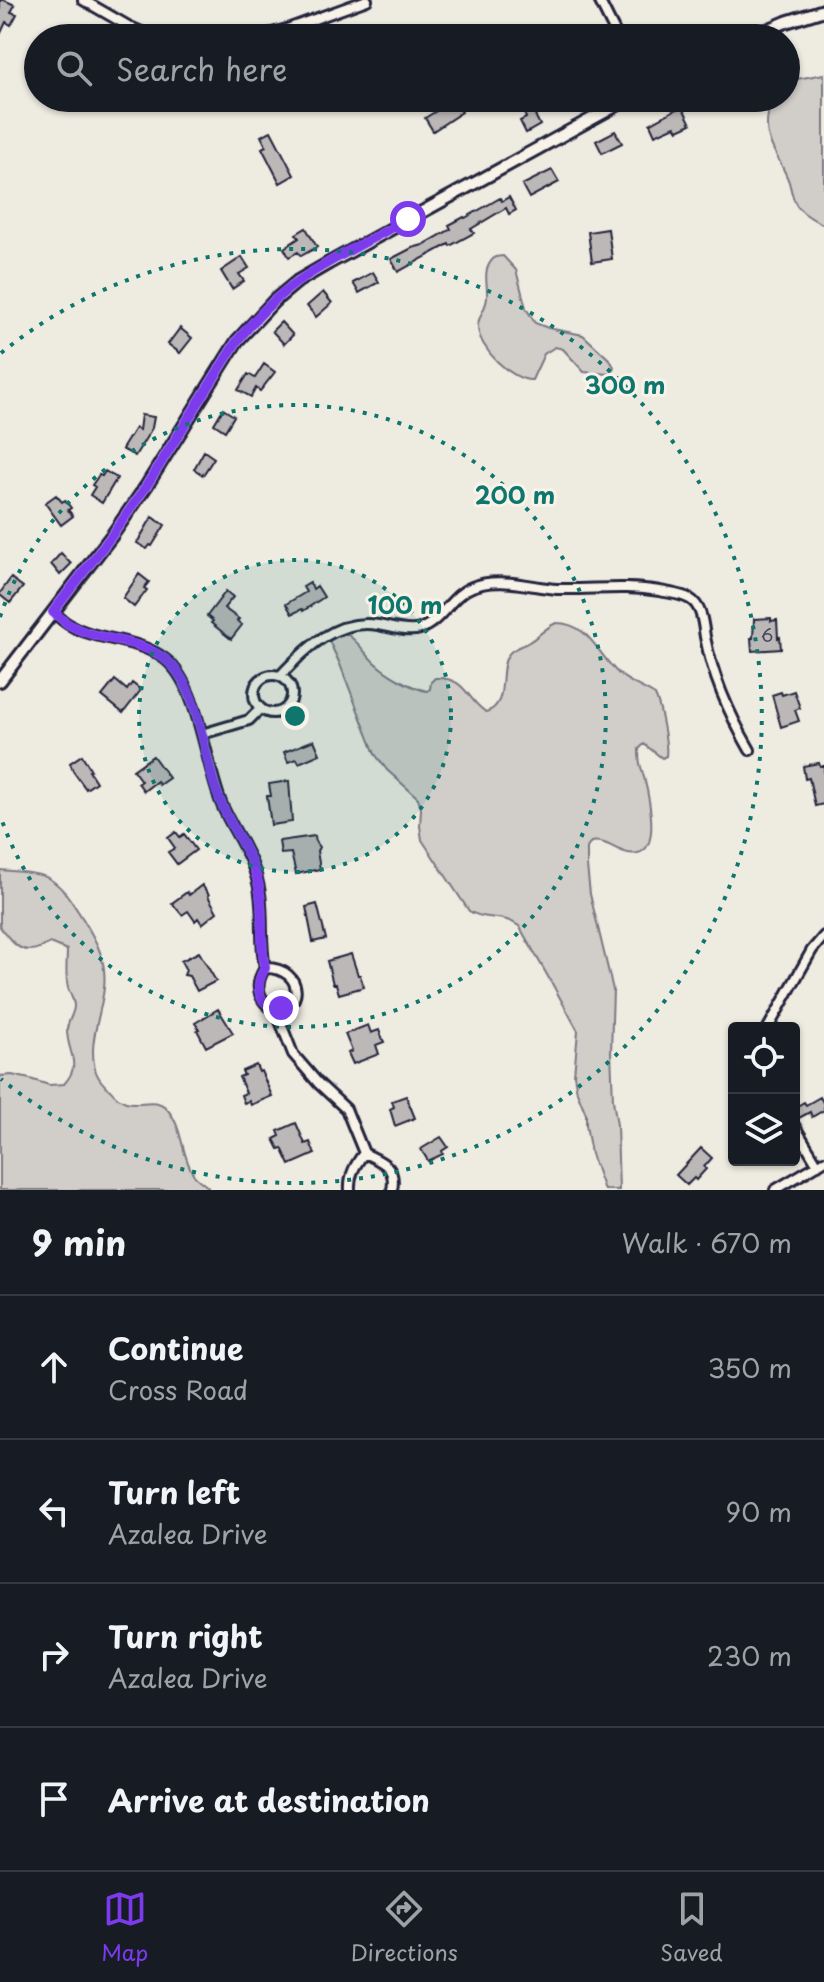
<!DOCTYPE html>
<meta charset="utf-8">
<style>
:root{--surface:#171b24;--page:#20242c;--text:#f1f3f6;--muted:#9ea1a6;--line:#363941;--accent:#7c3aed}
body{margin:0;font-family:"Playpen Sans",sans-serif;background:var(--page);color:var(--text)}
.controls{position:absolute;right:24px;bottom:24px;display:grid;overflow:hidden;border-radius:8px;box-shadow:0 2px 6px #0004}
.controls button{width:72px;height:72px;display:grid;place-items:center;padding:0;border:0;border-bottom:2px solid var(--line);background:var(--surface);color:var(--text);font:40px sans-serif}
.stop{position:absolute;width:24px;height:24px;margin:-18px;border:6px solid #7c3aed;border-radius:50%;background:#fff}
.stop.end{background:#7c3aed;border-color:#fff;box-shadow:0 2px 8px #0008}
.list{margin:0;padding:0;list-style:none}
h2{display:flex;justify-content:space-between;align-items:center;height:104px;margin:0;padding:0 32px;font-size:34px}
h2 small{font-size:26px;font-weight:400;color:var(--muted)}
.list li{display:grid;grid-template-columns:52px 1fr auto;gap:24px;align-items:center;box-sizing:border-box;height:144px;padding:0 32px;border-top:2px solid var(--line)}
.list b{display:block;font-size:30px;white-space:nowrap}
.list p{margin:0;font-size:26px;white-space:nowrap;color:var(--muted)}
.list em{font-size:26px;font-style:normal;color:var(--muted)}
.icon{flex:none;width:44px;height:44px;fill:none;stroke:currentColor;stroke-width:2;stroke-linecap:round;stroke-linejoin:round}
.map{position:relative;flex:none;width:824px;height:1190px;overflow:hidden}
.search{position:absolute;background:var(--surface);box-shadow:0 2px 6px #0004;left:24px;right:24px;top:24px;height:88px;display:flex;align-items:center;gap:20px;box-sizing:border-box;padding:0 28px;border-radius:44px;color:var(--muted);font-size:30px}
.sheet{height:680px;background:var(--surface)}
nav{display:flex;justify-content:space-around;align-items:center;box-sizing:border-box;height:112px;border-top:2px solid var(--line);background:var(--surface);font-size:22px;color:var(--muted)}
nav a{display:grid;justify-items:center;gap:4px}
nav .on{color:var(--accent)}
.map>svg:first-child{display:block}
.green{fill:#d1cdc9;stroke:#7a7882;stroke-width:2}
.building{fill:#bbb8b7;stroke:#22223b;stroke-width:2}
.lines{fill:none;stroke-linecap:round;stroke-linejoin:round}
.minor-casing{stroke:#22223b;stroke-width:14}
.tertiary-casing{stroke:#22223b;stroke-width:16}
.minor{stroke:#f7f3e8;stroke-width:8}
.tertiary{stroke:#f7f3e8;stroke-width:10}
.route{stroke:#7c3aed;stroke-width:10}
.ring{fill:none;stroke:#0f766e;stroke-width:4;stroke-dasharray:4 8}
.labels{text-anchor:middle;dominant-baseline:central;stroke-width:6;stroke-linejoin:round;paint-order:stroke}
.number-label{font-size:18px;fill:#48485a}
.centre{fill:#0f766e;stroke:#f7f3e8;stroke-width:4}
.ring-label{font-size:24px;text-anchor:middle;font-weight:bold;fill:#0f766e;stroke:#f7f3e8;stroke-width:6;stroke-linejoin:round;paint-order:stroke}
</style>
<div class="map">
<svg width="824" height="1190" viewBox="0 0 824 1190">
<rect width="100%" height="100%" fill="#eeebe1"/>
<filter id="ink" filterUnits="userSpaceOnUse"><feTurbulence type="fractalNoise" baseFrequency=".0125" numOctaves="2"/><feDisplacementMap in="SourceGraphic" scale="16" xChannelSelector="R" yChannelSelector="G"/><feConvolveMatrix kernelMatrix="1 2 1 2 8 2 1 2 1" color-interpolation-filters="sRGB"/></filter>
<g filter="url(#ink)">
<path class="green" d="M 824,74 L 824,225 C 815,220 803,215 797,206 C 793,200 791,190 789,182 C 776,147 758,141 772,98 L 786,98 L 786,81 Z
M 503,256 L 516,270 L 526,308 L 535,323 L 548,328 L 583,335 L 610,360 L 614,367 L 613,371 L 608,374 L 584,372 L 563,349 L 555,347 L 544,354 L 532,380 C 512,381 478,348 478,327 C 477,317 487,308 487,297 C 488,281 481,270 495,257 Z
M 556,623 C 589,623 597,653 617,672 C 628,683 643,687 655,695 C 660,705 668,745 666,756 L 662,758 L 644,744 L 639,749 C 639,755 639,762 641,767 C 646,783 663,848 638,853 C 621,857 607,838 591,842 L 587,848 L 587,866 L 590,894 L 613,990 L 611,1052 L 613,1100 L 617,1125 L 619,1190 L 604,1190 L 591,1154 L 586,1125 L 586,1114 L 577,1092 L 574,1075 L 578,1031 L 554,987 L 519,926 C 503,914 484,921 469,911 L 422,840 L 420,826 L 421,809 L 418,798 L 387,770 L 375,754 L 339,662 L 329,641 L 329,632 C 351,627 361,650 375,663 C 387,674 411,688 427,691 L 430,689 L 431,682 L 435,678 C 467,677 466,700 486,712 C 510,705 497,671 508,655 C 512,648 523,646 529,642 C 539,636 545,628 556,623 Z
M 0,870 C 12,871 38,872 48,878 C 65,888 73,904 83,919 C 97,942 107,960 104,988 C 101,1016 87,1044 96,1072 C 99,1080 105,1086 111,1091 C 115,1096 120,1100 126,1102 C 139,1106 156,1097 166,1108 C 184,1127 180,1154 194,1175 C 198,1180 203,1183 208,1187 L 207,1190 L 0,1190 L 0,1076 L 12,1075 L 30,1079 L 49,1085 L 64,1084 C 83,1063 67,1053 67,1030 C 67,1022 74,1014 74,1006 C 74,1000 70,994 68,988 C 65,975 67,963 67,950 L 50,943 C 25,958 16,948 0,927 Z"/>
<path class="building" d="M 0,0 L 4,0 L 15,5 L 11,12 L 17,14 L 11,25 L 6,22 L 0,35 Z
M 454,100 L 462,112 L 433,131 L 425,118 Z
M 682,106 L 691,124 L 678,130 L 675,126 L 655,135 L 650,124 Z
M 532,109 L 540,125 L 526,133 L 520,121 L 526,118 L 524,112 Z
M 271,131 L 294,175 L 280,183 L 262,148 L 266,146 L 261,136 Z
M 615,131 L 622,143 L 602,153 L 596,141 Z
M 552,170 L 559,182 L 529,198 L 522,185 Z
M 509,197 L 516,210 L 509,214 L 506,208 L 471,229 L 474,233 L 450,246 L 449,244 L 398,272 L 391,259 L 412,248 L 423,245 L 451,229 L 449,225 L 464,217 L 465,218 L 500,198 L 502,201 Z
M 306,228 L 317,247 L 301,256 L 298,252 L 289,257 L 284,248 L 299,238 L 296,234 Z
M 608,229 L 612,259 L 592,262 L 588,232 Z
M 242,257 L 249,268 L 239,274 L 244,281 L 232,289 L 221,271 Z
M 373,272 L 379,282 L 359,293 L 353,283 Z
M 323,292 L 332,303 L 316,317 L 307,306 Z
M 281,322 L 293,335 L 284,344 L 272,331 Z
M 180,328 L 192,338 L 180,353 L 168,344 Z
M 264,364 L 275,372 L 260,391 L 256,388 L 251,397 L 238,390 L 248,374 L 255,378 Z
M 223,409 L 234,416 L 225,431 L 214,424 Z
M 141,415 L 154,417 L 152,428 L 135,456 L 122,449 L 135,428 L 139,430 Z
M 204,451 L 214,458 L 203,475 L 194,469 Z
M 105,471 L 117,478 L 102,503 L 90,495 L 95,487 L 92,485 L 99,475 L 102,476 Z
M 56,495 L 62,502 L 65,500 L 71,508 L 68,510 L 73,516 L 61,525 L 45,503 Z
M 152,517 L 165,525 L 152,546 L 150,545 L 147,549 L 137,543 Z
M 61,553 L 71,564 L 60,575 L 51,564 Z
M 139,574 L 149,582 L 144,588 L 147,590 L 134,607 L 123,598 Z
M 11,578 L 23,587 L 10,603 L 0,595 L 0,593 Z
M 310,583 L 313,589 L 317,586 L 324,597 L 303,611 L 302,609 L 292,614 L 286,604 L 306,592 L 303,587 Z
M 226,591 L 233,597 L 224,608 L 239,619 L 237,621 L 242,625 L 231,639 L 211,623 L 213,621 L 207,616 Z
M 771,618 L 771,621 L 777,620 L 778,638 L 780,637 L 781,649 L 752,651 L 751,638 L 753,638 L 754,619 Z
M 115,680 L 127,690 L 132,683 L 141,690 L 123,713 L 102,696 Z
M 794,691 L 800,708 L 795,710 L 799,721 L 781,727 L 772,695 L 781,692 L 782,695 Z
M 314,740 L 320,754 L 299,763 L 297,759 L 288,762 L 284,752 Z
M 82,755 L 91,770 L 89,771 L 96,782 L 86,789 L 73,771 L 70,763 Z
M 153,756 L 169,778 L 159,785 L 157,781 L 144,791 L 138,783 L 141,781 L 133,770 Z
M 819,763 L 820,766 L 824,766 L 824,804 L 815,806 L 809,778 L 805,779 L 803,766 Z
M 289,781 L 292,822 L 271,825 L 267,796 L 271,796 L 269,784 Z
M 176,832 L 180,837 L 184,834 L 196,850 L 177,864 L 168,852 L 175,848 L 168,838 Z
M 315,836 L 316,843 L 319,847 L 317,851 L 320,869 L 296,874 L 291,853 L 281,854 L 279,841 Z
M 202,885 L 209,895 L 208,896 L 217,912 L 202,924 L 198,918 L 195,921 L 188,911 L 182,915 L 172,903 L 187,892 L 189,895 Z
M 317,904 L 326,939 L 313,942 L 306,907 Z
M 199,952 L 216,981 L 197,991 L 189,976 L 184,975 L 186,970 L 181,961 Z
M 351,954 L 358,975 L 360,975 L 364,987 L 339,994 L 336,984 L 333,984 L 327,961 Z
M 218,1009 L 233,1033 L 206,1047 L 197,1030 L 199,1029 L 195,1023 Z
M 368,1025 L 371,1033 L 379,1030 L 384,1042 L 376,1045 L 379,1054 L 353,1064 L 348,1053 L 352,1051 L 345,1034 Z
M 256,1065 L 259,1072 L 261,1071 L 272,1096 L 251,1105 L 249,1101 L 244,1103 L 241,1095 L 246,1093 L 239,1077 L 244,1075 L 242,1071 Z
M 406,1096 L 415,1118 L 395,1126 L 390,1109 L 394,1107 L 392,1101 Z
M 820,1097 L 824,1104 L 824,1110 L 812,1117 L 810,1112 L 797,1119 L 794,1108 L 804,1102 L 806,1105 Z
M 296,1123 L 305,1144 L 310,1142 L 315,1154 L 290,1165 L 282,1148 L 279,1149 L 274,1139 L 280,1136 L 278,1131 Z
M 441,1137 L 448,1147 L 442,1151 L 443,1154 L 428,1161 L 421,1149 Z
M 701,1148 L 712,1158 L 704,1167 L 706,1169 L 696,1180 L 694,1178 L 687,1185 L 676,1175 Z"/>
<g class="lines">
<g class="minor-casing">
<path id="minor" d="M 83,0 L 130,27 L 155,38
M 599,0 L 618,38
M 253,38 L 287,29 L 367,0
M 53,612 C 58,616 63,621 68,624 C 98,642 136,637 165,659 C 199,685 205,764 222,805 C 233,831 252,855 258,883 C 265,910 259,940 265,968 C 256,982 256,994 268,1006 C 305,1017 306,967 265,968
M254 694a19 19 0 1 1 38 0a19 19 0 1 1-38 0Z
M 280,676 C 306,648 337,618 378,625 C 390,627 408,633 420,629 C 442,621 451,595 472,587 C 498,576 530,587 557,589 C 593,590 624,585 660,591 C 669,593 682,594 690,599 C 702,606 703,624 705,637 C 713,678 729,714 750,750
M 202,734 L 249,720 L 260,709
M 281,1008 L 280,1021 L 293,1054 L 318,1083 L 346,1109 L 364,1153 C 382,1162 397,1166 392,1190
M 768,1028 L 812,950 L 824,936
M 794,1125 L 818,1165
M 350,1190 C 349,1175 355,1165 364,1153
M 775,1190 L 824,1161"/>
</g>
<g class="tertiary-casing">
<path id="tertiary" d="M 748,38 L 786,22 L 824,10
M 0,681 L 113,534 L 147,485 L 237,341 L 274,301 L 298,281 L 329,263 L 630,98"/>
</g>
<use href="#minor" class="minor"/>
<use href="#tertiary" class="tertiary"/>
</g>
</g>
<g class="lines" filter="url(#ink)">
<path class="route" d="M 281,1008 C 256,1008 255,984 265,968 C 259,940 265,910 258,882 C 252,855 233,831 222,805 C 218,795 214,786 212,776 C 201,739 197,684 165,659 C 136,637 97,642 68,624 C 63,620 58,616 53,612 L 113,534 L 147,485 L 237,341 C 256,318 275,297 300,280 C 334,257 372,239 408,219"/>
</g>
<circle cx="295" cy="716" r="156" fill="#0f766e" fill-opacity=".12"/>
<g class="ring">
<circle cx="295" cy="716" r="156"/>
<path d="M0 617A311 311 0 1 1 0 815"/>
<path d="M1 353A467 467 0 1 1 1 1079"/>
</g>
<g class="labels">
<g class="number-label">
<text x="767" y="634">6</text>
</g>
</g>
<circle cx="295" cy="716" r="12" class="centre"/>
<g class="ring-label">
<text x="625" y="394">300 m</text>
<text x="515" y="504">200 m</text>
<text x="405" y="614">100 m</text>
</g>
</svg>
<div class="controls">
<button><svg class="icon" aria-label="locate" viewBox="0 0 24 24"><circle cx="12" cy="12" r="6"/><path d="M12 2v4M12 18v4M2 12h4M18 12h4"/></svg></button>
<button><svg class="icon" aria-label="layers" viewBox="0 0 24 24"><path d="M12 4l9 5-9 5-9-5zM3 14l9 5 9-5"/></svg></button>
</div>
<div class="stop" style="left:408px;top:219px"></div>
<div class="stop end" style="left:281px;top:1008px"></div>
<div class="search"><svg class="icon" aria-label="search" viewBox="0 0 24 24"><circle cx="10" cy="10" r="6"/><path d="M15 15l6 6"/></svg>Search here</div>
</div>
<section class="sheet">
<h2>9 min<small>Walk · 670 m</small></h2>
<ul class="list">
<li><svg class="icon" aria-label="ahead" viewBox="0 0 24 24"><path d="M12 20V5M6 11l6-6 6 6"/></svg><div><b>Continue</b><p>Cross Road</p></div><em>350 m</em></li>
<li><svg class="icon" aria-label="left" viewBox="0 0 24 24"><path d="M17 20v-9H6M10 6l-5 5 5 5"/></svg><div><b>Turn left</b><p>Azalea Drive</p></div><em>90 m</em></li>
<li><svg class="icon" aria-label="right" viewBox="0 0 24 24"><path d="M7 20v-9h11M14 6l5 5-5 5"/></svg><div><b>Turn right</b><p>Azalea Drive</p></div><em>230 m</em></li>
<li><svg class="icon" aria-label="arrive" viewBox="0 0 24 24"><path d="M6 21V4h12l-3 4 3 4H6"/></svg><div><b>Arrive at destination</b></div></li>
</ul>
</section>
<nav>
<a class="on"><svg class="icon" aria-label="map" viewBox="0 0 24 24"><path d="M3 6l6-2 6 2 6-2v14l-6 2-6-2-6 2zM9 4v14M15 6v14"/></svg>Map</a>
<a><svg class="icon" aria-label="directions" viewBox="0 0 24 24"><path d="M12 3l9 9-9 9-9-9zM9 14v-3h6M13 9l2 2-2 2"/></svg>Directions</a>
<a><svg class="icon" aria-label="saved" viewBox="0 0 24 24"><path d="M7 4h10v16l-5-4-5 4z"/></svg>Saved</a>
</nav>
